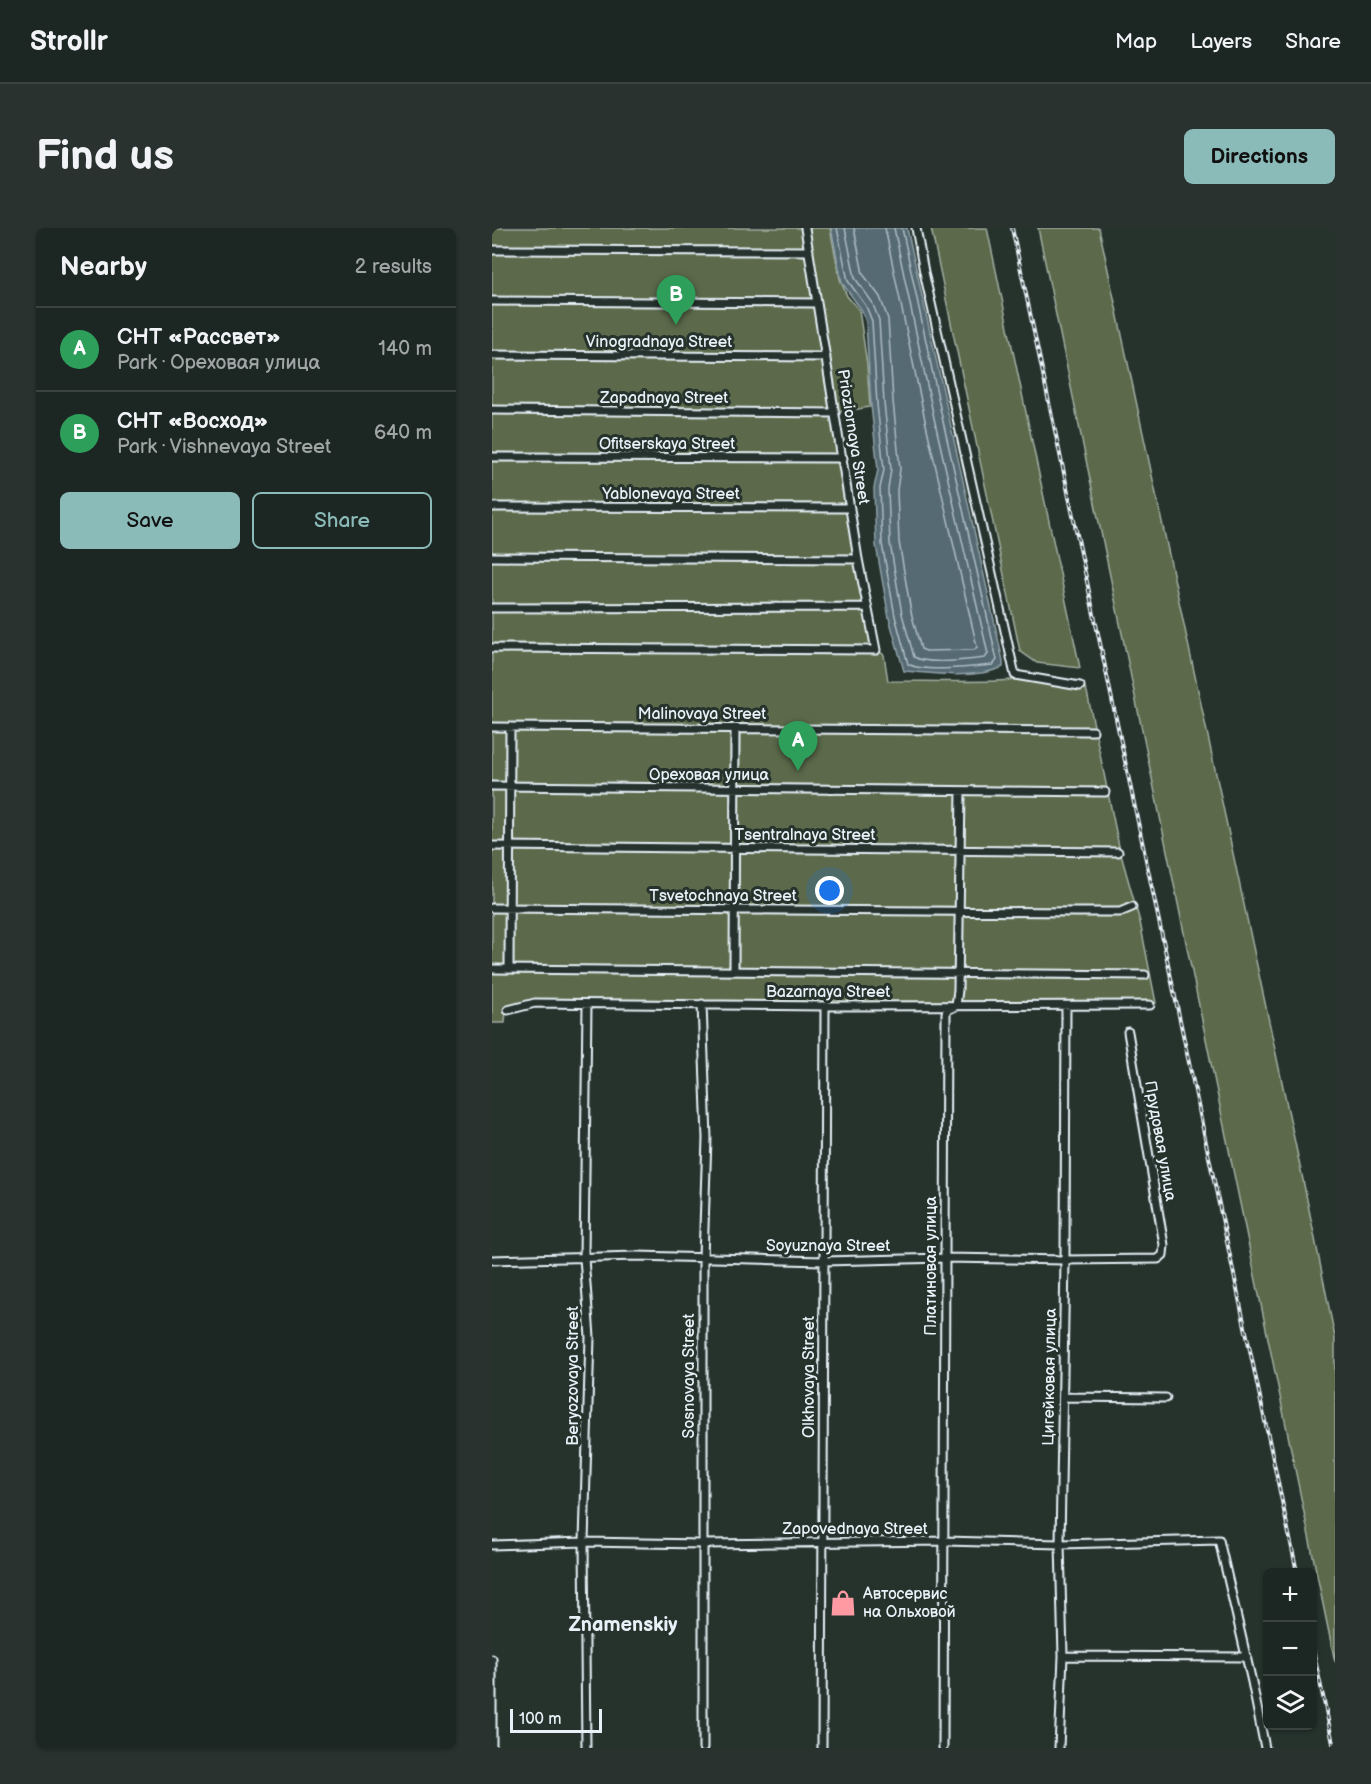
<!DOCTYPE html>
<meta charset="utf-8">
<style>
:root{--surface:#1c2622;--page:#29322f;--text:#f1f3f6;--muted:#a0a5a5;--line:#3a4340;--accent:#8bbbb9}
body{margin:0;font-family:"Balsamiq Sans",sans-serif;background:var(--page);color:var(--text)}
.controls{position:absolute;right:18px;bottom:18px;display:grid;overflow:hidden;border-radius:9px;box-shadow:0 2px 4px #0004}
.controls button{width:54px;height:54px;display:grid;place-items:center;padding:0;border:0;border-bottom:2px solid var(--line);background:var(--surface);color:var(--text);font:30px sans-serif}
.scale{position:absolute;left:18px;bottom:15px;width:92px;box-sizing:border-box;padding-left:6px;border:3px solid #e8f1f8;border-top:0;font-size:16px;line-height:21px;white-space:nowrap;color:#e8f1f8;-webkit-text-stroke:4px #26332d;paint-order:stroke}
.you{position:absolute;left:338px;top:663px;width:21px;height:21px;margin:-15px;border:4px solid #fff;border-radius:50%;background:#1a73e8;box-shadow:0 0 0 9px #1a73e833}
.badge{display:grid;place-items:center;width:39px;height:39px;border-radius:50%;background:var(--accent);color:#fff;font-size:20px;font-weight:700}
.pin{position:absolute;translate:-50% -50px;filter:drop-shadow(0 2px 3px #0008)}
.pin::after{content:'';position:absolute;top:32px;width:21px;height:18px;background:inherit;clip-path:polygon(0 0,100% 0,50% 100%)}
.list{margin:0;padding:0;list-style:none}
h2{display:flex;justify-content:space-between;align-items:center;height:78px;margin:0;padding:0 24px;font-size:26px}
h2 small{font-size:20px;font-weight:400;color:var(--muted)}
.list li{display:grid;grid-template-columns:39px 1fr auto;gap:18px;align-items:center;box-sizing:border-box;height:84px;padding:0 24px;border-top:2px solid var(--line)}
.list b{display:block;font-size:22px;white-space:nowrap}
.list p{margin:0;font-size:20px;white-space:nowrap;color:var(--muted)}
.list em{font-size:20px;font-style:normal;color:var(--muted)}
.actions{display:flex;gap:12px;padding:18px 24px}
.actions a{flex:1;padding:14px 0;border:2px solid var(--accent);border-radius:9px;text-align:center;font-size:21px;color:var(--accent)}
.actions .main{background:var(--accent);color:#111}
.icon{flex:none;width:33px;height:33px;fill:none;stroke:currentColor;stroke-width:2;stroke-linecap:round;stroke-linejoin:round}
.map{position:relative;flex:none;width:843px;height:1520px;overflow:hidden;border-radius:9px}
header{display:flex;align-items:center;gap:36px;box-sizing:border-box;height:84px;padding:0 30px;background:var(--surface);border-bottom:2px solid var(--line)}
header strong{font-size:28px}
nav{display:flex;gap:33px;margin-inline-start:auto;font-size:21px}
.intro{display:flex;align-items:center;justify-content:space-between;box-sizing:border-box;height:144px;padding:0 36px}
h1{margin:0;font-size:42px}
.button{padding:15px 27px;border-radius:9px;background:var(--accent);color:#111;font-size:21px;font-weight:700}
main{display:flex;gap:36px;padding:0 36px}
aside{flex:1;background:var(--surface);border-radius:9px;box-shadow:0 2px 4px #0004}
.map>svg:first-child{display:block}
.green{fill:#5c6b4c;stroke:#a2aea2;stroke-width:1.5}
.water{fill:#556b73;stroke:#90a1a8;stroke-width:1.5}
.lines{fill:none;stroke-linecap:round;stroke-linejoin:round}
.shore{stroke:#adbbc3;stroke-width:1.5}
.minor-casing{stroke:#e8f1f8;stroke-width:11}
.minor{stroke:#26332d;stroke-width:7}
.rail-casing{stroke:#e8f1f8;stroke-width:4}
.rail{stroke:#26332d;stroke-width:1.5;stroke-dasharray:4.5;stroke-linecap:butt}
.labels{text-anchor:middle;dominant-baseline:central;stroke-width:6;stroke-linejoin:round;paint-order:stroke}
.street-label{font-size:16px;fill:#e8f1f8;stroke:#26332d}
.poi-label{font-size:16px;fill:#e8f1f8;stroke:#26332d;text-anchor:start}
.quarter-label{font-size:20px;font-weight:bold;fill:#e8f1f8;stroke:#26332d}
</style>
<header>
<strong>Strollr</strong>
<nav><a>Map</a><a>Layers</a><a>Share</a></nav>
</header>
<div class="intro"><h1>Find us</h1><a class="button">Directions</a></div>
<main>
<aside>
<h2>Nearby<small>2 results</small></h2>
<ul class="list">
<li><span class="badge" style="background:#2e9e5b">A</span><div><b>СНТ «Рассвет»</b><p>Park · Ореховая улица</p></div><em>140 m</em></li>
<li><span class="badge" style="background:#2e9e5b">B</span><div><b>СНТ «Восход»</b><p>Park · Vishnevaya Street</p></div><em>640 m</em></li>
</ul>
<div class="actions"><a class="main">Save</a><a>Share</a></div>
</aside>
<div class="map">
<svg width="843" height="1520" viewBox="0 0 843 1520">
<rect width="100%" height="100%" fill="#26332d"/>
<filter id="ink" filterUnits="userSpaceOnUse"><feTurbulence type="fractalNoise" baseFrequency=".0167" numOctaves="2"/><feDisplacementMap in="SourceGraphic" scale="12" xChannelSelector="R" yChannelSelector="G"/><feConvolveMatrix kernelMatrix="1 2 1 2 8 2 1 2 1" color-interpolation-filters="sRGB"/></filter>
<g filter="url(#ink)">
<path class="green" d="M 0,0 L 338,0 L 348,51 L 355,68 L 367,82 L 375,136 L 378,179 L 343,185 L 384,421 L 392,427 L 396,453 C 432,453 468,454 504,453 C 532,453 566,444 592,458 L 595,464 L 628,623 L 648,694 L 664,775 L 658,777 L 43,775 L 14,782 L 13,795 L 0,795 Z
M 439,0 L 495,0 L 588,440 L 545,435 L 528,423 Z
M 546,0 L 607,0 L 811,952 L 843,1109 L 843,1434 Z"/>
<path class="water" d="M 339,0 L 415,0 L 511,433 L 511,439 C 485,451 440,446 412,443 L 397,390 L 384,317 L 382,260 L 386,242 L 379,177 L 374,94 L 369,81 L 350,55 Z"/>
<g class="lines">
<path class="shore" d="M 345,0 L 356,53 L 374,78 L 380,93 L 385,176 L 392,242 L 388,260 L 390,316 L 403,388 L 416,436 C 432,445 481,439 501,437 L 505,432 L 450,189 L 410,0
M 353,0 L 363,50 L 380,74 L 387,92 L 392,175 L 399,241 L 396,261 L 398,315 L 410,386 L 422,429 C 435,437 477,432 493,430 L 496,426 L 442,190 L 402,0
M 362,0 L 371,46 L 388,69 L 396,91 L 401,173 L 408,241 L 405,262 L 407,314 L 419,384 L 429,421 L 434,423 L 482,422 L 485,419 L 433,192 L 393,0"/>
<g class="minor-casing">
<path id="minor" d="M 424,0 L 432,44 L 523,447 L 588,458
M 0,22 L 317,23
M 0,73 L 325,75
M 0,127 L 334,129
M 0,182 L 343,185
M 0,229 L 351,230
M 0,279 L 358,280
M 0,329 L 366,331
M 0,380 L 375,379
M 0,420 L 384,422 L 366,331 L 313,0
M 0,499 L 601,503
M 0,558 L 613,564
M 0,618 L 626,624
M 0,680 L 584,684 L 628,684 L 640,679
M 0,741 L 653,747
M 17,741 L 18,499
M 242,743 L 243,500
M 210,776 L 215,910 L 211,1030 L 211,1520
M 16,782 L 43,775 L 333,778 L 658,777
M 0,1032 L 145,1028 L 332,1033 L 453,1030 L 573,1032 L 666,1031 L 671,1027 L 672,1017 L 636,804
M 571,1169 L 674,1170
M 0,1317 L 92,1314 L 210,1316 L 452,1313 L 568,1316 L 727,1312 L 760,1454 L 773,1520
M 571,1428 L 755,1429
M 0,1431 L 0,1520
M 94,1520 L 92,1314 L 98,1109 L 92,1030 L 95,776
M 330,1520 L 333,778
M 451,1520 L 454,785 L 455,782 L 464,778 L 466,762 L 469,563
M 567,1520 L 571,1428 L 568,1316 L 573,1032 L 574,778"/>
</g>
<use href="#minor" class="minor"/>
<g class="rail-casing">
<path id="rail" d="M 520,0 L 805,1344
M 820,1417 L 842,1520"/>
</g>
<use href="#rail" class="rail"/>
</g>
</g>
<defs>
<g id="shop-bare" transform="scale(2.07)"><path d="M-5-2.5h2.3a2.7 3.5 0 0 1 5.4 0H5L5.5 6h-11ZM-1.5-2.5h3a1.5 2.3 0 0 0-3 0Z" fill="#ff9aa2" stroke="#26332d" stroke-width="2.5" paint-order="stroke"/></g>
</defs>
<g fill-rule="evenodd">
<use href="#shop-bare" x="351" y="1375"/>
</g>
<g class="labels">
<g class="street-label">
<text x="167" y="114">Vinogradnaya Street</text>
<text x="172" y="170">Zapadnaya Street</text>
<text transform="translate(361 209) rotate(81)">Prioziornaya Street</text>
<text x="175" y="216">Ofitserskaya Street</text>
<text x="179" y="266">Yablonevaya Street</text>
<text x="210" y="486">Malinovaya Street</text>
<text x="217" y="547">Ореховая улица</text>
<text x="313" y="607">Tsentralnaya Street</text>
<text x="231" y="668">Tsvetochnaya Street</text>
<text x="336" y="764">Bazarnaya Street</text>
<text transform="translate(668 913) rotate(80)">Прудовая улица</text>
<text x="336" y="1018">Soyuznaya Street</text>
<text transform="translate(439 1038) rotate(-90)">Платиновая улица</text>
<text transform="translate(81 1148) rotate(-90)">Beryozovaya Street</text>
<text transform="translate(197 1148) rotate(-90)">Sosnovaya Street</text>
<text transform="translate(317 1149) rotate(-90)">Olkhovaya Street</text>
<text transform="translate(558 1149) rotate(-89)">Цигейковая улица</text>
<text x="363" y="1301">Zapovednaya Street</text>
</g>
<g class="poi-label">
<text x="371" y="1366">Автосервис<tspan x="371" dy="18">на Ольховой</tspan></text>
</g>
<g class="quarter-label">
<text x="131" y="1397">Znamenskiy</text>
</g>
</g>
</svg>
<div class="controls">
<button>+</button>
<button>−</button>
<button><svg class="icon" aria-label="layers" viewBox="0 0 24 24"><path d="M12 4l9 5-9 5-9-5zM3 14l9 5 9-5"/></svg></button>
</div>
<div class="scale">100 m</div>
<div class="you"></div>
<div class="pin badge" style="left:306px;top:543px;background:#2e9e5b">A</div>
<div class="pin badge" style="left:184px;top:97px;background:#2e9e5b">B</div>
</div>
</main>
